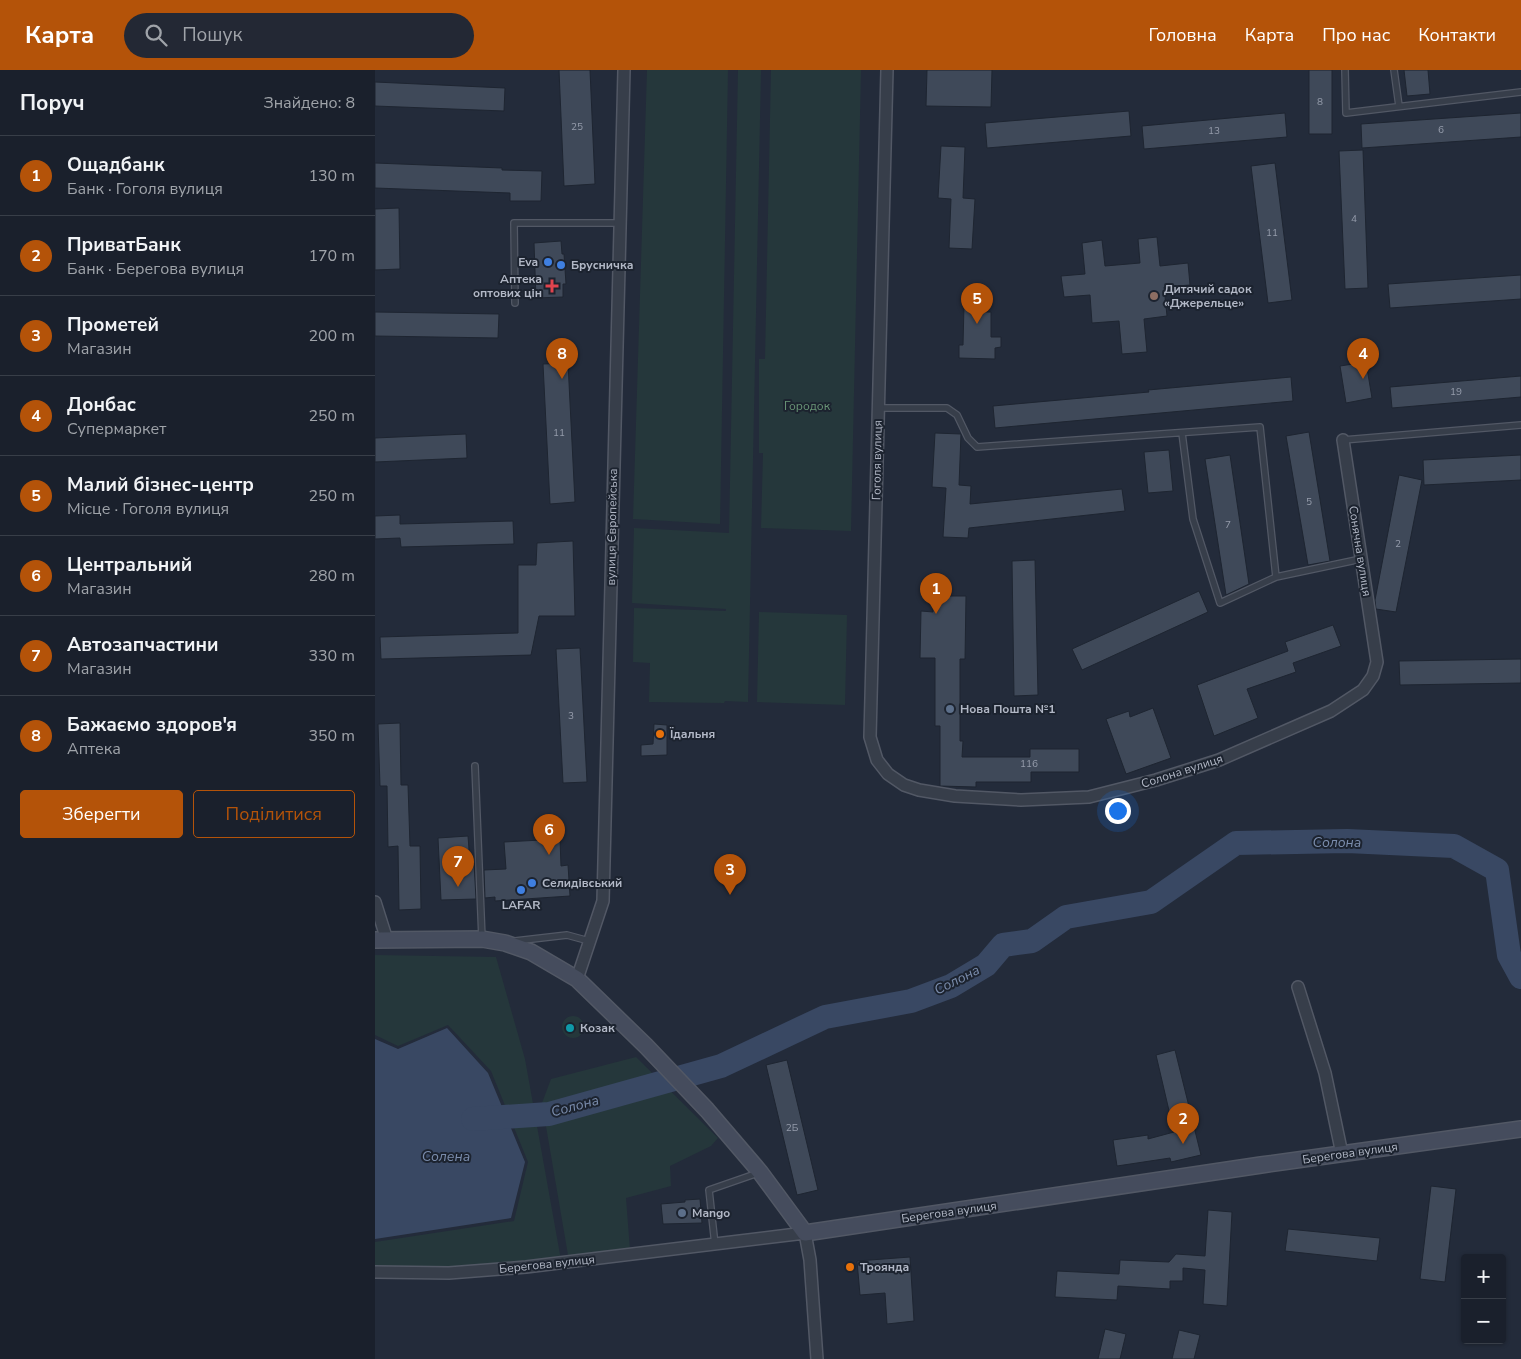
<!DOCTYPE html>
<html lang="uk">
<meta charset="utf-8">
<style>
:root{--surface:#1a202c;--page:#232834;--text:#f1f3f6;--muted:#9fa3a9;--line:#383e48;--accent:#b45309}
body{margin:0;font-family:"Nunito Sans",sans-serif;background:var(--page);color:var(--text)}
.controls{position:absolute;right:15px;bottom:15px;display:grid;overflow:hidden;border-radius:5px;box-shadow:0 1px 4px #0004}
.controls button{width:45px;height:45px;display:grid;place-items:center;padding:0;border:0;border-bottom:1px solid var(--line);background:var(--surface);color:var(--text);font:25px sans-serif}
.you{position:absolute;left:742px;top:740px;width:18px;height:18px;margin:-12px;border:4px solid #fff;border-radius:50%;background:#1a73e8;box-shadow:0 0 0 8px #1a73e833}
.badge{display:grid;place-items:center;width:32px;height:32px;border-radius:50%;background:var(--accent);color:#fff;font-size:16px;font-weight:700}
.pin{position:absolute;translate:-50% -41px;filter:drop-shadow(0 1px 2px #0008)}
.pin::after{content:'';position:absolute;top:26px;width:18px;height:15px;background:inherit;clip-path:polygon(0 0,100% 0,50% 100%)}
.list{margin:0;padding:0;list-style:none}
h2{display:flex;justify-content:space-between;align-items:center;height:65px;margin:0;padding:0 20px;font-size:21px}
h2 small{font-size:16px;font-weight:400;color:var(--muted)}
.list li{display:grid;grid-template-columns:32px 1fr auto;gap:15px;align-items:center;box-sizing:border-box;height:80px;padding:0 20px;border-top:1px solid var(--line)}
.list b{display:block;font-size:19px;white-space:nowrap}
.list p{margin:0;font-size:16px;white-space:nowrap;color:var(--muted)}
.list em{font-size:16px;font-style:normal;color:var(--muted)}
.actions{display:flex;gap:10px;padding:15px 20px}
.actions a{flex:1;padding:11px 0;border:1px solid var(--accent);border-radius:5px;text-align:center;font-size:18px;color:var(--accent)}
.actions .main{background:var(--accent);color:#fff}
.icon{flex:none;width:28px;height:28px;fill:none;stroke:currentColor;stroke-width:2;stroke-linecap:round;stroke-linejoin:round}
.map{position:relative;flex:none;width:1146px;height:1289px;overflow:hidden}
header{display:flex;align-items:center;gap:30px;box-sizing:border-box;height:70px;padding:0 25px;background:var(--accent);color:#fff}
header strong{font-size:24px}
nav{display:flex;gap:28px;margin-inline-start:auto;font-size:18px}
.search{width:350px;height:45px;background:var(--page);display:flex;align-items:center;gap:12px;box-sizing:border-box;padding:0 18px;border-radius:28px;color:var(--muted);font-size:19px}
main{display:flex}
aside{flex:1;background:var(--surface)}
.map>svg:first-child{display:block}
.green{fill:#25373b}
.water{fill:#394863}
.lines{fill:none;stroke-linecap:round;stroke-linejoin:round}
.river{stroke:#394863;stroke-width:24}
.building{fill:#3f4959;stroke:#1e2531}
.lane-casing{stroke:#525865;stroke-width:8}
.street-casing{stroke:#525865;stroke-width:14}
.secondary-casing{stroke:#525865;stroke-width:18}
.lane{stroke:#373e4a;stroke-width:5.5}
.street{stroke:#373e4a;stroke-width:11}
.secondary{stroke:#454c5d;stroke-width:15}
.shop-dot{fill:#3f7fe0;stroke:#1c232f;stroke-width:2}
.health-dot{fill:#e0444e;stroke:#1c232f;stroke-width:2}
.education-dot{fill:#8d6e63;stroke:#1c232f;stroke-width:2}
.service-dot{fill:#5c6f8a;stroke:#1c232f;stroke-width:2}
.food-dot{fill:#e8710a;stroke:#1c232f;stroke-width:2}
.culture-dot{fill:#0f9aa8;stroke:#1c232f;stroke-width:2}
.labels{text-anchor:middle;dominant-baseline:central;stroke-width:4;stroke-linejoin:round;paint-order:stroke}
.number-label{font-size:10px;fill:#959cab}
.poi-label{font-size:12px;font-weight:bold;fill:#b2b8c6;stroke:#1c232f;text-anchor:start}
.park-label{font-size:12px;fill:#6a9677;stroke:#1c232f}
.street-label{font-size:12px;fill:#b2b8c6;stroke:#1c232f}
.water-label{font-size:14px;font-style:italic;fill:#7b8dad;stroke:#1c232f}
</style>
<header>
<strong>Карта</strong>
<div class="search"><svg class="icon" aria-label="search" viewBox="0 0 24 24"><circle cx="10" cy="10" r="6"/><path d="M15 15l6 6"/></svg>Пошук</div>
<nav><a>Головна</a><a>Карта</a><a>Про нас</a><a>Контакти</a></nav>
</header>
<main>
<aside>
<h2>Поруч<small>Знайдено: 8</small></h2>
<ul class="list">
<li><span class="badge">1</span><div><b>Ощадбанк</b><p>Банк · Гоголя вулиця</p></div><em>130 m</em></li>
<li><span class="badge">2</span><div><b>ПриватБанк</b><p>Банк · Берегова вулиця</p></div><em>170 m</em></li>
<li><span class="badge">3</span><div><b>Прометей</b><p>Магазин</p></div><em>200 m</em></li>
<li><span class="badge">4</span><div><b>Донбас</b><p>Супермаркет</p></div><em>250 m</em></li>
<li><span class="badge">5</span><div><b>Малий бізнес-центр</b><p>Місце · Гоголя вулиця</p></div><em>250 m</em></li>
<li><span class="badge">6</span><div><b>Центральний</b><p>Магазин</p></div><em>280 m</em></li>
<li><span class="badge">7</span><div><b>Автозапчастини</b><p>Магазин</p></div><em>330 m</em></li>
<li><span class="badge">8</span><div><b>Бажаємо здоров'я</b><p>Аптека</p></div><em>350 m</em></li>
</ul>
<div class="actions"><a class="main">Зберегти</a><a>Поділитися</a></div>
</aside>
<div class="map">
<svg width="1146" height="1289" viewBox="0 0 1146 1289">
<rect width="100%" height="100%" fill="#232b3a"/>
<path class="green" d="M 272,0 L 353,0 L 345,454 L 258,449 Z
M 363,0 L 386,0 L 373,632 L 350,631 L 349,633 L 274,632 L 275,593 L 258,592 L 259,538 L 351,541 L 351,539 L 257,533 L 259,458 L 354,463 Z
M 396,0 L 486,0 L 476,461 L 386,458 L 388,383 L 384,383 L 384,289 L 390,289 Z
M 384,542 L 472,545 L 470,635 L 382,632 Z
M 0,885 L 121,887 L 150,989 L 186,1190 L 122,1196 L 0,1197 L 0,1172 L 139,1151 L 153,1092 L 116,1001 L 73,955 L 23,976 L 0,965 Z
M187 957a11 11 0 1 1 22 0a11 11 0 1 1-22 0Z
M 261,987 L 343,1068 L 336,1076 L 295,1096 L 296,1116 L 251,1128 L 255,1180 L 193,1185 L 167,1033 L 176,1009 Z"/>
<path class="water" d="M 72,958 L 113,1003 L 150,1092 L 136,1148 L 0,1169 L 0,969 L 23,979 Z"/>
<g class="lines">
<path class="river" d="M 98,1049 L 174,1044 L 346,996 L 450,947 L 536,931 L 576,916 L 611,895 L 628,875 L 657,871 L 691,847 L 776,832 L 861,773 L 972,771 L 1079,776 L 1122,800 L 1134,885 L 1146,907"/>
</g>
<path class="building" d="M 184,0 L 215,0 L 220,114 L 189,116 Z
M 552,0 L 617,0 L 616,37 L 551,36 Z
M 934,0 L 957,0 L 957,64 L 934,64 Z
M 1029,0 L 1053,0 L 1055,24 L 1032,26 Z
M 0,12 L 130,18 L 129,41 L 0,36 Z
M 754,41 L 756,66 L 612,78 L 610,53 Z
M 910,43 L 912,67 L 769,79 L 767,56 Z
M 1146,43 L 1146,67 L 987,78 L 986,54 Z
M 566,76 L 590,77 L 588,128 L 600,129 L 597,179 L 574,178 L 576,129 L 563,128 Z
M 988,80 L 993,218 L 970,219 L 964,81 Z
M 0,93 L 127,98 L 127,100 L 167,101 L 166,131 L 135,131 L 135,123 L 0,118 Z
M 900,93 L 917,230 L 893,233 L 876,96 Z
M 24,138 L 25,199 L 0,200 L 0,139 Z
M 782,167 L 785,196 L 813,193 L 815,215 L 789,217 L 792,246 L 769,249 L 772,282 L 747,284 L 744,251 L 717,253 L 715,225 L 689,227 L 686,206 L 710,204 L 707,173 L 727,170 L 730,196 L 765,193 L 763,169 Z
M 186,171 L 187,184 L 189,184 L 191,214 L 188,214 L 188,227 L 161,228 L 159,173 Z
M 1146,205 L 1146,229 L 1015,238 L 1013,214 Z
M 589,235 L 604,235 L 604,242 L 616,242 L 616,267 L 626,267 L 626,277 L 620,278 L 620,289 L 584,288 L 584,275 L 588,275 Z
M 0,242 L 124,244 L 123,268 L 0,266 Z
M 991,292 L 997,328 L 971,333 L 965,296 Z
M 193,293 L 200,432 L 175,434 L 168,294 Z
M 1146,306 L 1146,327 L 1017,338 L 1015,317 Z
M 916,307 L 918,331 L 620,358 L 618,336 L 774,322 L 773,320 Z
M 934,362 L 955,491 L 933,495 L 911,366 Z
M 560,363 L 586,364 L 584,415 L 596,416 L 595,434 L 747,419 L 750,441 L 594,458 L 593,468 L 568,467 L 571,418 L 557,417 Z
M 91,364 L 92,388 L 0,392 L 0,368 Z
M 794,380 L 798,421 L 773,423 L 769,382 Z
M 855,385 L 874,514 L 851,525 L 830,389 Z
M 1146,385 L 1146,410 L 1049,415 L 1048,390 Z
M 1024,405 L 1047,410 L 1021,542 L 1001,539 L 1000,530 Z
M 25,445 L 25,454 L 138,451 L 139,474 L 26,477 L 25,468 L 0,469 L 0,446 Z
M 198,471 L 200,546 L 164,546 L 156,585 L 6,589 L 5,567 L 143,563 L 143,495 L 161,495 L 162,473 Z
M 660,490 L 663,625 L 639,626 L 637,491 Z
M 824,521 L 833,542 L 707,600 L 697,579 Z
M 558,526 L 591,526 L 590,589 L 585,589 L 585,671 L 588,671 L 587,687 L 655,687 L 655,679 L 704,679 L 704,702 L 656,702 L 656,712 L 601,712 L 601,717 L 565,716 L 565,656 L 560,656 L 560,588 L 545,588 L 546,541 L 558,542 Z
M 958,555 L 966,576 L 918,593 L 921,602 L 872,619 L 883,648 L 839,666 L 822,615 L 913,581 L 910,572 Z
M 205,578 L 212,712 L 188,713 L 181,579 Z
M 1146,589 L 1146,613 L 1025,615 L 1024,591 Z
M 778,638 L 796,688 L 751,704 L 731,649 L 754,641 L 755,647 Z
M 25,653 L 26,715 L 33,715 L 35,776 L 45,776 L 46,839 L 24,840 L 23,776 L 13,777 L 12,716 L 5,716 L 3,654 Z
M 279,654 L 292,655 L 292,685 L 266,686 L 266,675 L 278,674 Z
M 93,766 L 95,793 L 99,793 L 101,829 L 66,830 L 63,768 Z
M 185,769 L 186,796 L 193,795 L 195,826 L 120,831 L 120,827 L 110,828 L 109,800 L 131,799 L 129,772 Z
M 800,980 L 826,1085 L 796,1092 L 795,1088 L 742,1096 L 738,1070 L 773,1065 L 773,1069 L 799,1062 L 781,985 Z
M 412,990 L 443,1120 L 422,1125 L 391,995 Z
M 1056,1116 L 1081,1119 L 1070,1212 L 1045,1209 Z
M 325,1129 L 327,1153 L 288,1154 L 286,1134 L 310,1132 L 310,1130 Z
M 833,1140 L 857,1142 L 852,1236 L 828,1234 L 830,1200 L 808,1198 L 808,1211 L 795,1211 L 795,1219 L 743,1216 L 742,1230 L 680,1227 L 682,1201 L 744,1204 L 745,1190 L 794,1192 L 801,1184 L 830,1186 Z
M 913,1159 L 1005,1168 L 1002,1191 L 910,1181 Z
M 535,1187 L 539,1251 L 512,1254 L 510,1223 L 485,1225 L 482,1191 Z
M 730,1259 L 751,1264 L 745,1289 L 723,1289 Z
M 804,1260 L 825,1265 L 819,1289 L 797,1289 Z"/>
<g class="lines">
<g class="lane-casing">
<path id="lane" d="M 970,0 L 971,43 L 1146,22
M 1019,0 L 1024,36
M 140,233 L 139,153 L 245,153
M 503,338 L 572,338 L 582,345 L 593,368 L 602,377 L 885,357 L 901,507 L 986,489
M 807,363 L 818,449 L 845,533 L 901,507
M 968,370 L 1146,355
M 100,696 L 107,869
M 140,871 L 192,865 L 214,871
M 340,1175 L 334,1120 L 383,1103"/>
</g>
<g class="street-casing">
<path id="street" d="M 512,0 L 495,667 L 502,690 L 513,704 L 529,715 L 544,720 L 580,726 L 646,730 L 714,727 L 781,710 L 844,690 L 956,641 L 988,620 L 998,606 L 1002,592 L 968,370
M 0,832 L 12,870
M 202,909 L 228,831 L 249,0
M 923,917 L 950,1003 L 967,1084
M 0,1202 L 74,1203 L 151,1197 L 430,1163 L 435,1190 L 442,1289"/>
</g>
<g class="secondary-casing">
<path id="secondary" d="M 0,870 L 107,869 L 130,873 L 156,882 L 202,909 L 271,976 L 332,1040 L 385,1102 L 430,1163 L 886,1095 L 1146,1059"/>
</g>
<use href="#lane" class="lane"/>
<use href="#street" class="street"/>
<use href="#secondary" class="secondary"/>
</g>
<g class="shop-dot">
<circle cx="173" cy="192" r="5"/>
<circle cx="186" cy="195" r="5"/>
<circle cx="157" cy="813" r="5"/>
<circle cx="146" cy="820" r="5"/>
</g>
<path class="health-dot" d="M174.5 208.5h5v5h5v5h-5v5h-5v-5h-5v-5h5z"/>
<circle class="education-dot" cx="779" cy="226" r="5"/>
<g class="service-dot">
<circle cx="575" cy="639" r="5"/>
<circle cx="307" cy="1143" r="5"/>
</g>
<g class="food-dot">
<circle cx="285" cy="664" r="5"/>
<circle cx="475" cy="1197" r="5"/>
</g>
<circle class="culture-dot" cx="195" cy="958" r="5"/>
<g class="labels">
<g class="number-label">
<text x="945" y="32">8</text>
<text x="202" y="57">25</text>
<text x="1066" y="60">6</text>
<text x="839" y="61">13</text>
<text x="979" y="149">4</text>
<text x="897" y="163">11</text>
<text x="1081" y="322">19</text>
<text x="184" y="363">11</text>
<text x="934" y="432">5</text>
<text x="853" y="455">7</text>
<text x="1023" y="474">2</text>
<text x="196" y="646">3</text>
<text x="654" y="694">116</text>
<text x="417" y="1058">2Б</text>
</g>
<g class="poi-label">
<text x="163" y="192" text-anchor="end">Eva</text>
<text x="196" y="195">Брусничка</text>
<text x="167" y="209" text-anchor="end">Аптека<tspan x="167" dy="14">оптових цін</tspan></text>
<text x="789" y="219">Дитячий садок<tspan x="789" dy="14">«Джерельце»</tspan></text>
<text x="585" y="639">Нова Пошта №1</text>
<text x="295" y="664">Їдальня</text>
<text x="167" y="813">Селидівський</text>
<text x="146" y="835" text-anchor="middle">LAFAR</text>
<text x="205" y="958">Козак</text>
<text x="317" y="1143">Mango</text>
<text x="485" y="1197">Троянда</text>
</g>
<g class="park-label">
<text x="432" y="336">Городок</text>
</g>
<g class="street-label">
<text transform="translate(502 390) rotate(-89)">Гоголя вулиця</text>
<text transform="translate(237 457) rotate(-89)">вулиця Європейська</text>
<text transform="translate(985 481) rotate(81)">Сонячна вулиця</text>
<text transform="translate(807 701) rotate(-18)">Солона вулиця</text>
<text transform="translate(975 1083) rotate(-8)">Берегова вулиця</text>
<text transform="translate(574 1142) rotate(-8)">Берегова вулиця</text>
<text transform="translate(172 1194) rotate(-6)">Берегова вулиця</text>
</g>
<g class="water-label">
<text x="962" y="772">Солона</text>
<text transform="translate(582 910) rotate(-27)">Солона</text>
<text transform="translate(200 1036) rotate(-15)">Солона</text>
<text x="71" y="1086">Солена</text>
</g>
</g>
</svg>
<div class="controls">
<button>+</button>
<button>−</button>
</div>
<div class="you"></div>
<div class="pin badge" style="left:561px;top:544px">1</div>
<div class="pin badge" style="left:808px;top:1074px">2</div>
<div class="pin badge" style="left:355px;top:825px">3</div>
<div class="pin badge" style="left:988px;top:309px">4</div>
<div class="pin badge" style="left:602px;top:254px">5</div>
<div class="pin badge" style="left:174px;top:785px">6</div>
<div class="pin badge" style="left:83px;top:817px">7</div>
<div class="pin badge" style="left:187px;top:309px">8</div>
</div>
</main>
